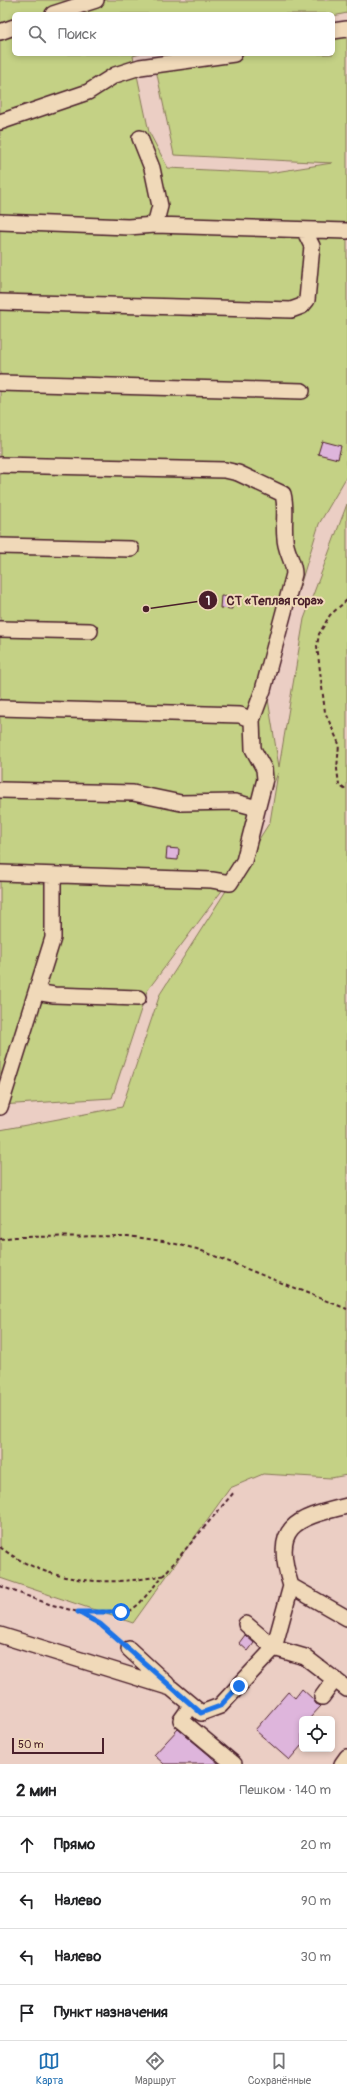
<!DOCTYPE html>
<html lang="ru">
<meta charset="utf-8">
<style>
:root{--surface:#fff;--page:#f6f6f6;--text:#202124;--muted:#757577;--line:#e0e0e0;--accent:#1f6fb2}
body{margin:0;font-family:Pangolin,sans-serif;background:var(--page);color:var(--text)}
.controls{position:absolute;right:12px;bottom:12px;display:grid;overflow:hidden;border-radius:6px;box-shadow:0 2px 6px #0003}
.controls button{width:36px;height:36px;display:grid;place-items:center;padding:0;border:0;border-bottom:1px solid var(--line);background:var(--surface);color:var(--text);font:20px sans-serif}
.scale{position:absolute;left:12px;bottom:10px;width:92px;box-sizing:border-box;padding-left:4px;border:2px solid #4a1f2b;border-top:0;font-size:11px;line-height:14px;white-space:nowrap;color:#4a1f2b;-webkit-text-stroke:3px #f0d9b9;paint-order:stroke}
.stop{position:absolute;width:12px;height:12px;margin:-9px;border:3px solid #1a73e8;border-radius:50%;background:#fff}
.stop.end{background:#1a73e8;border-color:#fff;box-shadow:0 1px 4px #0008}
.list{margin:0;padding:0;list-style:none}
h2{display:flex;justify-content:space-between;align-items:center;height:52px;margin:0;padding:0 16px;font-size:17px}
h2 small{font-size:13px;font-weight:400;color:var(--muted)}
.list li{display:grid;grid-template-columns:26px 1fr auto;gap:12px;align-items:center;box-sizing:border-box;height:56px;padding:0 16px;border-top:1px solid var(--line)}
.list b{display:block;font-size:15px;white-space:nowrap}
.list em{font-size:13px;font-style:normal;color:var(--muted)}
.icon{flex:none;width:22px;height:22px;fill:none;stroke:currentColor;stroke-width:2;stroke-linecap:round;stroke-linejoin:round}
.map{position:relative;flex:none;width:347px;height:1764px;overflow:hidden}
.search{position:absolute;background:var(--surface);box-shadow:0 2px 6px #0003;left:12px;right:12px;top:12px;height:44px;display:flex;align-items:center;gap:10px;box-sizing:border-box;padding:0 14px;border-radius:6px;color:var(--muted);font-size:15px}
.sheet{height:276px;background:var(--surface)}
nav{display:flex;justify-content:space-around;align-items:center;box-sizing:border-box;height:56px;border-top:1px solid var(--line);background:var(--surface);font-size:11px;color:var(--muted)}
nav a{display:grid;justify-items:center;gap:2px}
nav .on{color:var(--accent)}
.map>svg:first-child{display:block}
.green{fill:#c4d185;stroke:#877858}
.building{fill:#deb5dc;stroke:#4a1f2b}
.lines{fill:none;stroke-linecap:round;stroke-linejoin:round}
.minor-casing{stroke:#4a1f2b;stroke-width:18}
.path{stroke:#4a1f2b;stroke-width:2;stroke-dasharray:4 3;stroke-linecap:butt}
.minor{stroke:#f0d9b9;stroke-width:15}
.route{stroke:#1a73e8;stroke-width:5}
.leader{fill:none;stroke:#4a1f2b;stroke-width:1.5}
.callout-dot{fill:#4a1f2b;stroke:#f0d9b9;stroke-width:1.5}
.mark-label{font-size:12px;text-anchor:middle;font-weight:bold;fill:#fff}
.callout-label{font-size:13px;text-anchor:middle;font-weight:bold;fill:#4a1f2b;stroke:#f0d9b9;stroke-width:4;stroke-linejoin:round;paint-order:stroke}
</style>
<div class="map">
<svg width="347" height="1764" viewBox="0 0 347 1764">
<rect width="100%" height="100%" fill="#ebcec4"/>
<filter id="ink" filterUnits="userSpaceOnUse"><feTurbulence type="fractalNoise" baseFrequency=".025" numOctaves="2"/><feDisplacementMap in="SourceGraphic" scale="8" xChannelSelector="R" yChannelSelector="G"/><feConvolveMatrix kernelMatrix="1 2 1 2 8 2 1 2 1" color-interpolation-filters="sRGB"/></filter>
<g filter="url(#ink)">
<path class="green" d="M 0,0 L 347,0 L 347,13 L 333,16 L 333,14 L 14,14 L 14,54 L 140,54 L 133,56 L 149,132 L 168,168 L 269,173 L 332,163 L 174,155 L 155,65 L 216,54 L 333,54 L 333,33 L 347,30 L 347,476 L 319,524 L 267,693 L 279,767 L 304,619 L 347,504 L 347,1475 L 331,1478 L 263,1474 L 230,1488 L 133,1623 L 0,1578 L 0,1130 L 122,1107 L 160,994 L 270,822 L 278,773 L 238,869 L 147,991 L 112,1098 L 0,1105 Z"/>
<path class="building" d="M 322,441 L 341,446 L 338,459 L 318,454 Z
M 221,596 L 232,597 L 232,609 L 220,608 Z
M 167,848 L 179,849 L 178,860 L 166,859 Z
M 245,1635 L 254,1643 L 248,1651 L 239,1643 Z
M 302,1689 L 313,1699 L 316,1704 L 321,1706 L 309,1719 L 302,1719 L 302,1745 L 289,1760 L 255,1730 L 288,1692 L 295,1698 Z
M 178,1729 L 209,1755 L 219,1764 L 164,1764 L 154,1755 Z"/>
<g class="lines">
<g class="minor-casing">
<path id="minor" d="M 53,14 L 96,0
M 333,31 L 347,29
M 0,32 L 14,27
M 0,122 L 88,92 L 115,75 L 140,67 L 234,54
M 140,138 L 152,168 L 160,206 L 155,225
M 0,222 L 128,227 L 155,225 L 347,231
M 0,302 L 291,310 L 302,306 L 307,300 L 312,246 L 304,230
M 0,383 L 302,391
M 0,465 L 225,470 L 238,473 L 283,494 C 287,509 283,523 285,538 C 285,551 294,561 294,574 L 263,690 L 252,720 L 253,749 L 264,769 L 265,779 L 244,861 L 230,883 L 212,880 L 0,873
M 0,546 L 131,549
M 0,629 L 90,631
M 0,708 L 240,715 L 252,720
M 0,790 L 133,793 L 181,803 L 235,802 L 257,808
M 36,992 L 54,995 L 138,998
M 0,1107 L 53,938 L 53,875
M 347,1506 C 293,1519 272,1526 291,1586 L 347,1618
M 246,1624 L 274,1648 L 291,1586
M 0,1635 L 171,1688 L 201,1713 L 220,1706 L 274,1648 L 305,1657 L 347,1689
M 129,1649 L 167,1684
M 322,1697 L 335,1679
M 191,1706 L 181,1720 L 234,1764
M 342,1764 L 347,1757"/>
</g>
<path class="path" d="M 347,600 L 330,615 L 319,634 L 317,646 L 325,712 L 339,744 L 337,769 L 339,785 L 347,791
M 0,1239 L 15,1237 L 128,1236 L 163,1241 L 197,1249 L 347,1309
M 0,1547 C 48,1584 108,1587 165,1575
M 0,1586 L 49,1604 L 78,1612 L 130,1611 L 139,1604 L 235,1491
M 78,1612 L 100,1625 L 119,1640"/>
<use href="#minor" class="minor"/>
</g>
</g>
<g class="lines" filter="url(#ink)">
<path class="route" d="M 121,1612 L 78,1612 L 100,1624 L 201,1713 L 220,1706 L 239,1686"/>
</g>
<path class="leader" d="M146 609L208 600"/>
<g class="callout-dot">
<circle cx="146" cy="609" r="4"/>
<circle cx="208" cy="600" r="10"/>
</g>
<g class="mark-label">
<text x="208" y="605">1</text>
</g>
<g class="callout-label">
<text x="275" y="605">СТ «Теплая гора»</text>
</g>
</svg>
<div class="controls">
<button><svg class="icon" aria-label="locate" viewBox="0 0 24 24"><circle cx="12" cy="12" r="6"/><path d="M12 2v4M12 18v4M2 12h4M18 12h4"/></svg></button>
</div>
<div class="scale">50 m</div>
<div class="stop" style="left:121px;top:1612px"></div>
<div class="stop end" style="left:239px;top:1686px"></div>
<div class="search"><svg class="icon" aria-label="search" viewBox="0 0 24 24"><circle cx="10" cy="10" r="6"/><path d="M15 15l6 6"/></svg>Поиск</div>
</div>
<section class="sheet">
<h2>2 мин<small>Пешком · 140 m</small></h2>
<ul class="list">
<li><svg class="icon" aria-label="ahead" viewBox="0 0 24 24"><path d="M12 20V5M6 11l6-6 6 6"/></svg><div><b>Прямо</b></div><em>20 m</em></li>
<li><svg class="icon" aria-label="left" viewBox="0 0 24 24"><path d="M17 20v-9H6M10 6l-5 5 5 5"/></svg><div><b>Налево</b></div><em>90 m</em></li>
<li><svg class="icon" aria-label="left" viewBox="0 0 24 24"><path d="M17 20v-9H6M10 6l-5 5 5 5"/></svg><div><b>Налево</b></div><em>30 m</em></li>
<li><svg class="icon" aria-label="arrive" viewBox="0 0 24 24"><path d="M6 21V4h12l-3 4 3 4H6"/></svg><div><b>Пункт назначения</b></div></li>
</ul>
</section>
<nav>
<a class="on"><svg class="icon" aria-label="map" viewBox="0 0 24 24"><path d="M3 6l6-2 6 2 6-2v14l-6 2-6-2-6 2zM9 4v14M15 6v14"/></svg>Карта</a>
<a><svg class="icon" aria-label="directions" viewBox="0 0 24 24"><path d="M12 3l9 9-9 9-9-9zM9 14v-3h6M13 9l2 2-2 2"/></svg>Маршрут</a>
<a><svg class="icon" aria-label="saved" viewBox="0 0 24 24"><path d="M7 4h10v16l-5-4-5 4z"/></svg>Сохранённые</a>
</nav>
